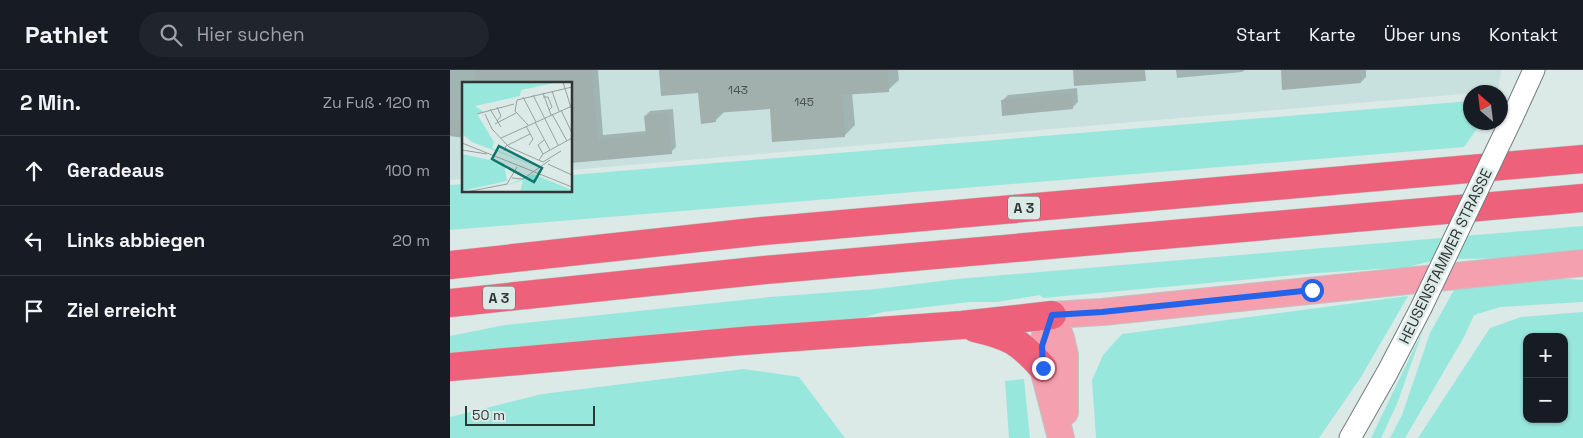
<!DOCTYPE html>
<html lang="de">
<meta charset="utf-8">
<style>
:root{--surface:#171b24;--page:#20242c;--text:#f1f3f6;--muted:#9ea1a6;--line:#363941}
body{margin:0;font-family:"Space Grotesk",sans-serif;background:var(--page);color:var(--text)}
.controls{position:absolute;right:15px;bottom:15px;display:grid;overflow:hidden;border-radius:10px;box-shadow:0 1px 4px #0004}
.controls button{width:45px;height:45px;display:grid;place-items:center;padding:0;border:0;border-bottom:1px solid var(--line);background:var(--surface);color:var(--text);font:25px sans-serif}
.compass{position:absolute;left:1013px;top:15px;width:45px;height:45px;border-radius:50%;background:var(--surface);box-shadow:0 1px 4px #0004;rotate:332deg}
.scale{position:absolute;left:15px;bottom:12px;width:130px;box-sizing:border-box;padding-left:5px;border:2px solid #303635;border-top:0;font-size:14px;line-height:18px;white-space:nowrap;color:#303635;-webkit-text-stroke:4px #dbe9e7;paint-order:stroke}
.stop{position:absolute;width:15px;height:15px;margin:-11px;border:4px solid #2563eb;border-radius:50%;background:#fff}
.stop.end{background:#2563eb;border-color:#fff;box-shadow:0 1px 5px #0008}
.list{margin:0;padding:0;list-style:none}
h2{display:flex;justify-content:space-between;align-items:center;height:65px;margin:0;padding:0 20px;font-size:21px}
h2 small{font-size:16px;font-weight:400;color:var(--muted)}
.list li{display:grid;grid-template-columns:32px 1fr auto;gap:15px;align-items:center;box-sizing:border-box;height:70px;padding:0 20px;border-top:1px solid var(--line)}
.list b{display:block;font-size:19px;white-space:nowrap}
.list em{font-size:16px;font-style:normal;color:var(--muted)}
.icon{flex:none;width:28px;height:28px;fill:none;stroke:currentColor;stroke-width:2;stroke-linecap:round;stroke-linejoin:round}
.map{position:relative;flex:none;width:1133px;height:368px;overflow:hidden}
header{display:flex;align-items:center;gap:30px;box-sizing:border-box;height:70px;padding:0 25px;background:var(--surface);border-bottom:1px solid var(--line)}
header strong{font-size:24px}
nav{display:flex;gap:28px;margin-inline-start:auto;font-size:18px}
.search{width:350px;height:45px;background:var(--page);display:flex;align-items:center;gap:12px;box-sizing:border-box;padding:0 18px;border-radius:28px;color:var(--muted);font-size:19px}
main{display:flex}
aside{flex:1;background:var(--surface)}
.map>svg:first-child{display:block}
.built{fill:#c9e1de}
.green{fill:#98e7dd;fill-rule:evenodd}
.shadow{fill:#0003}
.building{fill:#a1afad}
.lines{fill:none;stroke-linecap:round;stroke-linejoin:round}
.minor-casing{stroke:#717f7d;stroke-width:23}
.major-casing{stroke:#c1c3c2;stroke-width:28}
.highway-casing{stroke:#c1c3c2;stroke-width:29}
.minor{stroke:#fff;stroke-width:21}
.major{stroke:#f4a0af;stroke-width:26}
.highway{stroke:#ed617a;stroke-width:28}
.minor-bridge-casing{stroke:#717f7d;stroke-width:23;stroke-linecap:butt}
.minor-bridge{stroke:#fff;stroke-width:21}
.route{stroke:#2563eb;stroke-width:6}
.labels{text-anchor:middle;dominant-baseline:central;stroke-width:5;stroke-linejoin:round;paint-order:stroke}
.number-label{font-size:12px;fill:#4c5453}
.shield{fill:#dbe9e7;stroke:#636c6a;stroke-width:1}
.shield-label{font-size:14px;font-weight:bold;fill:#303635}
.street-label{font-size:15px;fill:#303635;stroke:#dbe9e7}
.inset-road{fill:none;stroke:#97a1a0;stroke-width:1}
.view{fill:#0f766e;fill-opacity:0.15;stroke:#0f766e;stroke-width:2.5}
.inset-edge{fill:none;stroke:#303635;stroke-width:2.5}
</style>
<header>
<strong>Pathlet</strong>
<div class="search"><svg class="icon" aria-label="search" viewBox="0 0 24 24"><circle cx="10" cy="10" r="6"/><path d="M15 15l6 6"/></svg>Hier suchen</div>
<nav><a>Start</a><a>Karte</a><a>Über uns</a><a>Kontakt</a></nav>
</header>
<main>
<aside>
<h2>2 Min.<small>Zu Fuß · 120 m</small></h2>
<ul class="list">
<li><svg class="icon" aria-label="ahead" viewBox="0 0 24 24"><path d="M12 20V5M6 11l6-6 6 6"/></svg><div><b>Geradeaus</b></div><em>100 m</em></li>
<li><svg class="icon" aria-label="left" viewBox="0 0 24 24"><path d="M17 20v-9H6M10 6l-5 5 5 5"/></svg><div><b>Links abbiegen</b></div><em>20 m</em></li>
<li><svg class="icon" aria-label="arrive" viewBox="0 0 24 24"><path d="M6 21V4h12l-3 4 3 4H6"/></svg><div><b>Ziel erreicht</b></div></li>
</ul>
</aside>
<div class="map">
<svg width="1133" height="368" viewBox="0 0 1133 368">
<rect width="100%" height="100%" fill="#dbe9e7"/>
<path class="built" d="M 0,0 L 1051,0 L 1048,21 L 121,100 L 121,14 L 14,14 L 14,109 L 0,110 Z"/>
<path class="green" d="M 1020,31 L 1021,52 L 1031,53 L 1014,77 L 0,160 L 0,115 L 14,114 L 14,121 L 121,121 L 121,105 Z
M 1133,156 L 1133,183 L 1084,188 L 998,189 L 985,190 L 954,198 L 928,199 L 868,203 L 593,228 L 590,225 L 547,232 L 520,232 L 459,239 L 433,242 L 412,248 L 271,260 L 239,260 L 198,268 L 0,285 L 0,266 L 55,255 L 320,227 L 426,219 L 507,209 Z
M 1093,207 L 1133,210 L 1133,232 L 1050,237 L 1024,245 L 1014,267 L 955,368 L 940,368 L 952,345 L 980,263 L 1004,220 Z
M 958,226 L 911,307 L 869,368 L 646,368 L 642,310 L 653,285 L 672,264 Z
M 1133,242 L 1133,368 L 968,368 L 1040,258 L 1071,247 ZM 1077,267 L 1114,267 L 1114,349 L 1077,349 Z
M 973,260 L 947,334 L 931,368 L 921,368 Z
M 294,299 L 349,307 L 395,368 L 0,368 L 0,347 L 92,324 Z
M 574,309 L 580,368 L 559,368 L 555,311 Z"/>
<path class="shadow" d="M 0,0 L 148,0 L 153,65 L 196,61 L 195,46 L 200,41 L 223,39 L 226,77 L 221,82 L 121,91 L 121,14 L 14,14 L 14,66 L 0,65 Z
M 210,0 L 448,0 L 449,10 L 438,20 L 402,23 L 405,55 L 394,66 L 321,37 L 275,41 L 265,51 L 249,22 Z
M 726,0 L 795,0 L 792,2 L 727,8 Z
M 832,0 L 916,0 L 916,7 L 911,12 Z
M 627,18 L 628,32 L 622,38 L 552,31 L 558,25 Z"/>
<path class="building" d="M 25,0 L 142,0 L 148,69 L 196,65 L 194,46 L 218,43 L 222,84 L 121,93 L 121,14 L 25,14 Z
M 209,0 L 437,0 L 439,22 L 392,25 L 395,67 L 322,72 L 320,39 L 265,43 L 266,52 L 251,54 L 248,23 L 211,26 Z
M 623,0 L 695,0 L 696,11 L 624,16 Z
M 831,0 L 910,0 L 911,13 L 832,20 Z
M 621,23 L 623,39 L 552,46 L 551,30 Z
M 0,49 L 14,51 L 14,68 L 0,66 Z"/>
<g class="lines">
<g class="minor-casing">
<path id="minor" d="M 1062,48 L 1084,0
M 900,368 L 937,303 L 971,238"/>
</g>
<g class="major-casing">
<path id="major" d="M 602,245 L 652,242 L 1133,193
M 602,245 L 592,275 L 593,298 L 611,368
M 602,245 L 611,268 L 615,285 L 615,342"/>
</g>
<g class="highway-casing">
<path id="highway" d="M 0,195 L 313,161 L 1133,89
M 0,233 L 315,200 L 1133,128
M 525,258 C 560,266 569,271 593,298
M 0,297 L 292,271 L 512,255 L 602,245"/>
</g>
<use href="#minor" class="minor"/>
<use href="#major" class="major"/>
<use href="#highway" class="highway"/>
<g class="minor-bridge-casing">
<path id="minor-bridge" d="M 971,238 L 1062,48"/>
</g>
<use href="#minor-bridge" class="minor-bridge"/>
</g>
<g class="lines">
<path class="route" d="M 593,298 L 592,276 L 602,245 L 652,242 L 862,220"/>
</g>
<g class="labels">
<g class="number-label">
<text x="288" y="20">143</text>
<text x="354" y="32">145</text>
</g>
<g class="shield">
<rect x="558" y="126.5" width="32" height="23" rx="4"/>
<rect x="33" y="216.5" width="32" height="23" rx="4"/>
</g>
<g class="shield-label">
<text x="574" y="138">A 3</text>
<text x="49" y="228">A 3</text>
</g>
<g class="street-label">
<text transform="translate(995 186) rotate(-64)">HEUSENSTAMMER STRASSE</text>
</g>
</g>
<g transform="translate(12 12)">
<rect width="110" height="110" fill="#dbe9e7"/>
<path d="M 0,0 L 97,0 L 59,8 L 58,14 L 13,24 L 22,30 L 15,32 L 32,60 L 30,66 L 76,85 L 10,60 L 0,52 ZM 0,72 L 42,81 L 45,99 L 0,109 ZM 71,92 L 110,108 L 110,110 L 58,110 L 61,98 L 43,104 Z" fill="#98e7dd"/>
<path class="inset-road" d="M 101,0 L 110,29M 90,9 L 97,29M 81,11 L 89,33M 71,13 L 96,63M 61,15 L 74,40M 81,15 L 86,15 L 90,25 L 87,28M 28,27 L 39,45M 99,28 L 110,51M 15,32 L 52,22M 23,32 L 30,47 L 47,65 L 81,80 L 99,69M 90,32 L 105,59M 35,39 L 39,34 L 35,25M 73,40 L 88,68M 33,42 L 54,31M 66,43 L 53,29 L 55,18 L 110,5M 64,44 L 71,57 L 67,63M 39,56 L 110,24M 0,61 L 110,105M 0,68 L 25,72M 42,69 L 44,64 L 68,52M 81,72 L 76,63 L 82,58M 77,78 L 81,72 L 110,56M 86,82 L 110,93M 50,96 L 61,97 L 88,78M 4,110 L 45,102 L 55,85"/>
<path class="view" d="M 37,64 L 80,86 L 72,100 L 30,77 Z"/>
<rect width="110" height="110" class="inset-edge"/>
</g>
</svg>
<div class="controls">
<button>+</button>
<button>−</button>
</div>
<svg class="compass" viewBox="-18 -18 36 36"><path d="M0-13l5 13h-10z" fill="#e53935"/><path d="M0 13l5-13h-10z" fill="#9ea1a6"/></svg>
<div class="scale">50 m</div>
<div class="stop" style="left:862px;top:220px"></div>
<div class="stop end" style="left:593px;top:298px"></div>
</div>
</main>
